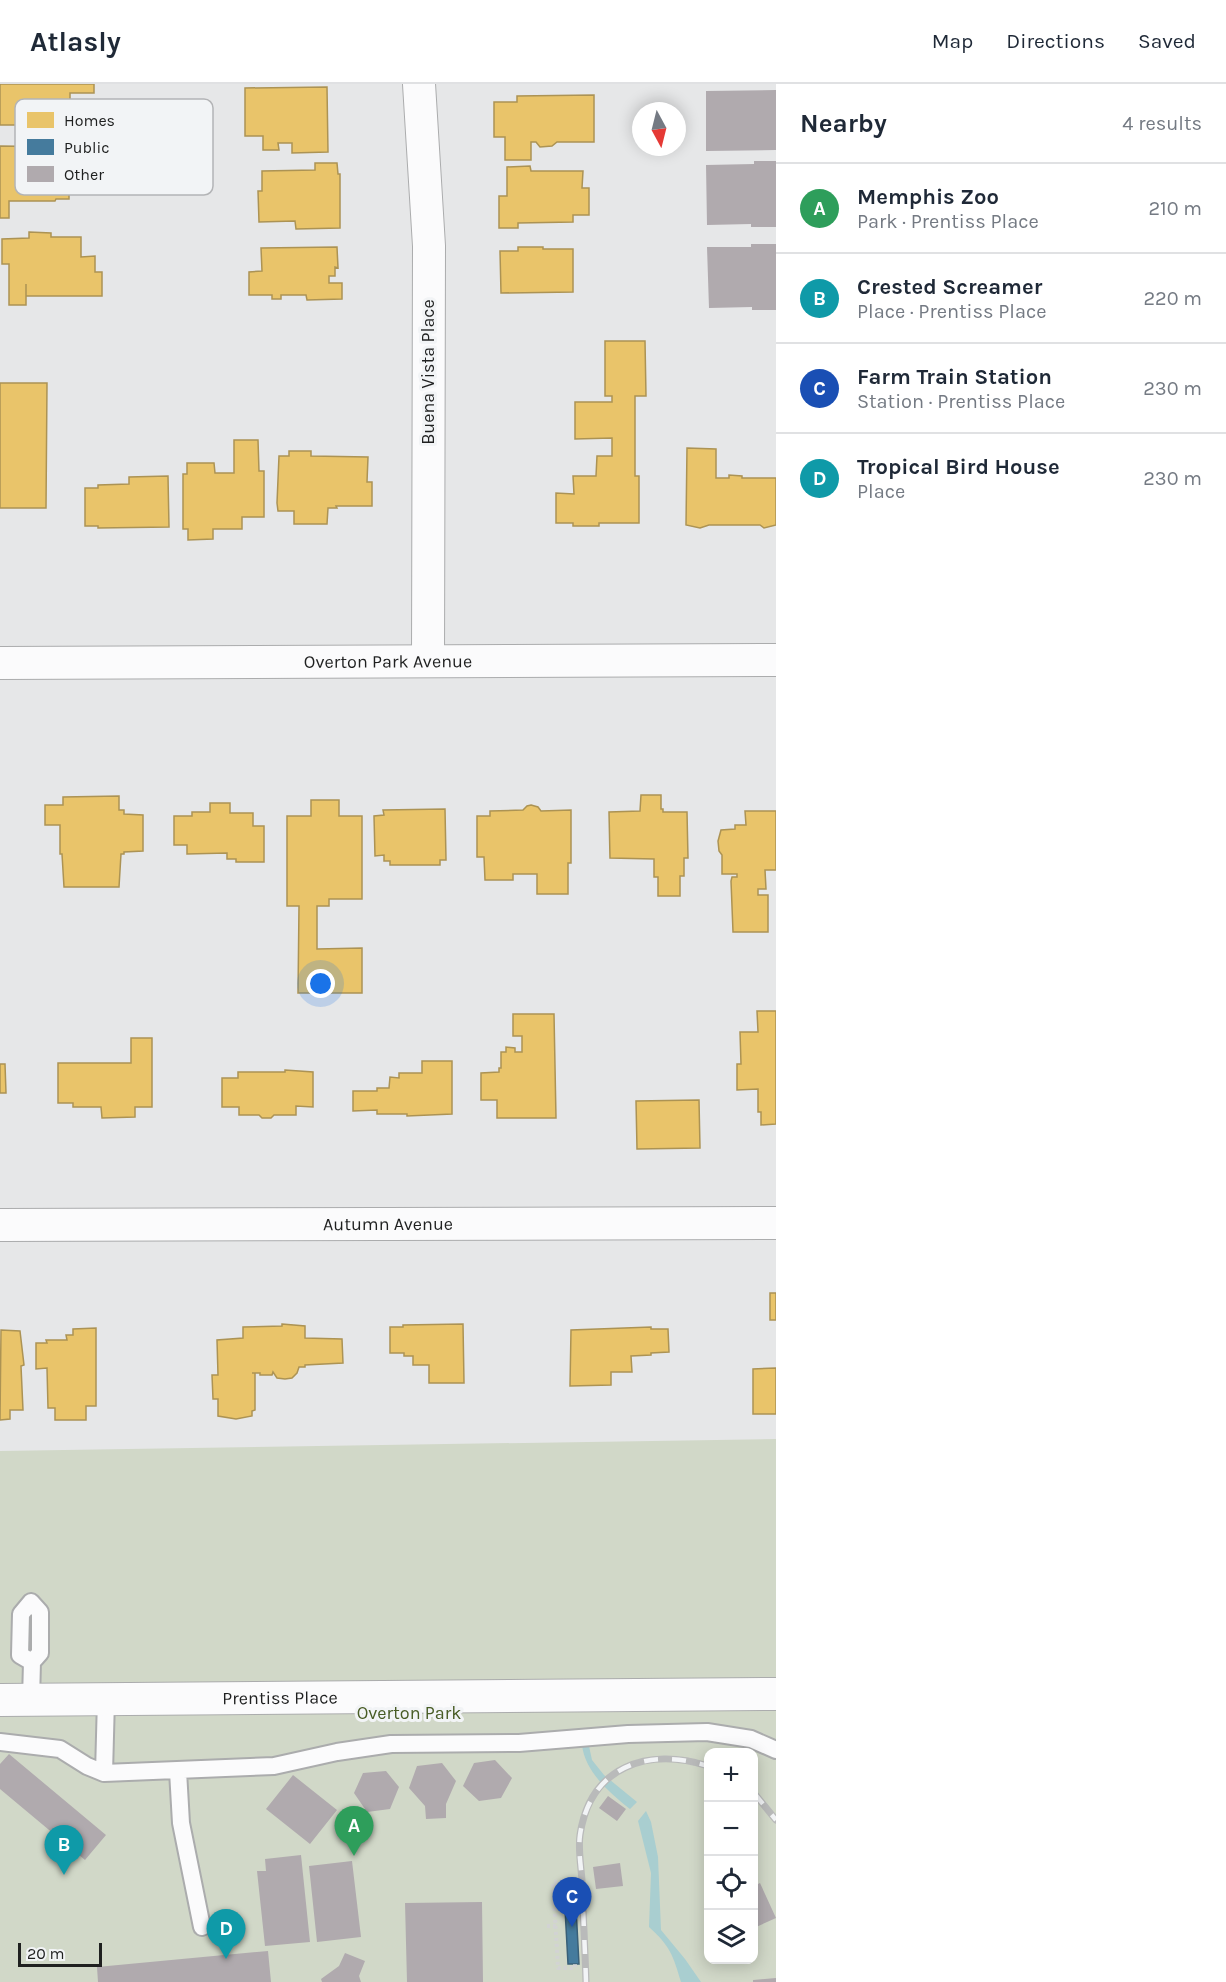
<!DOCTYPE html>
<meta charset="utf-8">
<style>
:root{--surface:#fff;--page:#f6f6f7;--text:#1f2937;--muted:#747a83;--line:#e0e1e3;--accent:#0b8043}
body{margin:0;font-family:Karla,sans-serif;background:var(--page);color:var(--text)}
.controls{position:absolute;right:18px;bottom:18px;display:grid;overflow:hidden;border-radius:12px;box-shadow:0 3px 15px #0003}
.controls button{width:54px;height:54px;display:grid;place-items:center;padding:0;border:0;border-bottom:2px solid var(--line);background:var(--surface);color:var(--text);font:30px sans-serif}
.compass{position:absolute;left:632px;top:18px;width:54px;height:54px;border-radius:50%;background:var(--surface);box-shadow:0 3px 15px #0003;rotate:173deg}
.scale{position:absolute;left:18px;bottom:15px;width:84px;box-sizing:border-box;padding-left:6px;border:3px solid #1f2020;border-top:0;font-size:16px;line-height:21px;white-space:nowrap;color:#1f2020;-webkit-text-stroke:4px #f2f4f6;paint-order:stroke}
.you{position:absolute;left:321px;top:900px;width:21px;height:21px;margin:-15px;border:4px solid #fff;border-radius:50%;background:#1a73e8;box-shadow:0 0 0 9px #1a73e833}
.badge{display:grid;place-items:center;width:39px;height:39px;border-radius:50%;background:var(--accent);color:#fff;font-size:20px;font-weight:700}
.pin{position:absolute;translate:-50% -50px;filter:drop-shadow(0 2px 3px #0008)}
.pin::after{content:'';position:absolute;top:32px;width:21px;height:18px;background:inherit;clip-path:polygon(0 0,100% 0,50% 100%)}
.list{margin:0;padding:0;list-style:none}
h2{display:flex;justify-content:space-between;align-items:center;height:78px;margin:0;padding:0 24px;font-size:26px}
h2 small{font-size:20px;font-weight:400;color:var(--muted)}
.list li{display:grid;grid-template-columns:39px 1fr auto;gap:18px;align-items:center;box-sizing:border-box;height:90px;padding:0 24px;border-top:2px solid var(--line)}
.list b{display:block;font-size:22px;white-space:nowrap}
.list p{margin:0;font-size:20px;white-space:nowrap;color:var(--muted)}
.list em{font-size:20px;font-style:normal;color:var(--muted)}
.icon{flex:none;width:33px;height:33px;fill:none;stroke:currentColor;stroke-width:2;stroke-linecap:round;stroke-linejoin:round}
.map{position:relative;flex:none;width:776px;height:1898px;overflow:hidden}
header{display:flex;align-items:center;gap:36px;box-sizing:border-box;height:84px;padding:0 30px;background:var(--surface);border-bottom:2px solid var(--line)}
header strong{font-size:28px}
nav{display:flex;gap:33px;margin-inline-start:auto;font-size:21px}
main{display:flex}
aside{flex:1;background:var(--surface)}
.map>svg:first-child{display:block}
.green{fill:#d1d8c8;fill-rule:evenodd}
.water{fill:#a9ced0}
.homes{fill:#e9c46a;stroke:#ac9354;stroke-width:1.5}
.public{fill:#457b9d;stroke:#3a6078;stroke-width:1.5}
.building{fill:#b0aaae}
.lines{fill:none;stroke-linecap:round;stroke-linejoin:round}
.lane-casing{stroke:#abacad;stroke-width:20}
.street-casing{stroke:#abacad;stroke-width:34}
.path{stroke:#d2d3d3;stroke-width:4;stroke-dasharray:3 3;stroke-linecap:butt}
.lane{stroke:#fbfbfc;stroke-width:16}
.street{stroke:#fbfbfc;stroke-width:32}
.rail-casing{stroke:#b9baba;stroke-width:7}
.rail{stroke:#f2f4f6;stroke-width:4.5;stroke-dasharray:14;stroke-linecap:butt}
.labels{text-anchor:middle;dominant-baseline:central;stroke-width:6;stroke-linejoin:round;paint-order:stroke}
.street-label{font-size:18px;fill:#1f2020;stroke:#f2f4f6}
.park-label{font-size:18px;fill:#485c25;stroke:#f2f4f6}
.key{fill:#f2f4f6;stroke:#b3b4b6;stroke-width:1.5}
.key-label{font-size:16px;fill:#1f2020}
</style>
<header>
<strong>Atlasly</strong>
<nav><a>Map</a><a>Directions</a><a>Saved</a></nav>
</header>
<main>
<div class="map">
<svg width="776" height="1898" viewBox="0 0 776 1898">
<rect width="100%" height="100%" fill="#e6e7e8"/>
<path class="green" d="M 776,1355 L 776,1898 L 0,1898 L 0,1367 ZM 708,1668 L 754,1668 L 754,1876 L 708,1876 Z"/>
<path class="water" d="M 582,1661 L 589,1662 L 592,1676 L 604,1691 L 637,1718 L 630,1725 C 610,1709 585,1688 582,1661 Z
M 646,1727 L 651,1738 L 658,1773 L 661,1846 L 685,1875 L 701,1898 L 681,1898 C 673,1871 670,1862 649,1843 L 651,1789 L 638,1737 Z"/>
<path class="homes" d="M 0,0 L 94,0 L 94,9 L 70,9 L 70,25 L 25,28 L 25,41 L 0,41 Z
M 327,3 L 328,68 L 292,69 L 292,59 L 278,59 L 279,66 L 263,66 L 263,52 L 245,52 L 245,4 Z
M 594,11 L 594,58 L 557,58 L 552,62 L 540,63 L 536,58 L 531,58 L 531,76 L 505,76 L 505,53 L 494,53 L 494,18 L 517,18 L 517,12 Z
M 0,62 L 69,63 L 69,115 L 56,115 L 55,117 L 9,117 L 9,134 L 0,134 Z
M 315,79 L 337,79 L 338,90 L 340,90 L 340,144 L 296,145 L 295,137 L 259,138 L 258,107 L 262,107 L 262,87 L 315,86 Z
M 530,82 L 531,87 L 583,87 L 582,104 L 589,104 L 589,131 L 573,131 L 573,138 L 518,139 L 518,144 L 499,144 L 499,112 L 507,112 L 507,83 Z
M 29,148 L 51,149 L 51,153 L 81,153 L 81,173 L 95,172 L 95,188 L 102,188 L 102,212 L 26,212 L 26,200 L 26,221 L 9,221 L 9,180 L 2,180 L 2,155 L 29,154 Z
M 337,163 L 338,184 L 335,183 L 335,192 L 329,192 L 329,199 L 342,199 L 342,215 L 307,216 L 306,211 L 281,211 L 281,215 L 272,215 L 272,211 L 249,211 L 249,188 L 262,187 L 261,164 Z
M 518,163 L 543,163 L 543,165 L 573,165 L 573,208 L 501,209 L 500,167 L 518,167 Z
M 605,257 L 645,257 L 646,312 L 635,312 L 635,392 L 639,392 L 639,439 L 599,439 L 599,442 L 573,442 L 573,439 L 556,439 L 556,409 L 574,410 L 573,392 L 596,392 L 597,372 L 612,372 L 612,354 L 575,355 L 575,318 L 612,318 L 612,312 L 605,312 Z
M 0,299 L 47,299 L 46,424 L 0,424 Z
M 234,356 L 258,356 L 259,387 L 264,387 L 264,433 L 242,433 L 242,445 L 213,445 L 213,455 L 188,456 L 188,445 L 183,445 L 183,390 L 187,390 L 187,379 L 214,379 L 215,389 L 234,389 Z
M 687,364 L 716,365 L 716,394 L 729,394 L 729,391 L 742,392 L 742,394 L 776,394 L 776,441 L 764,444 L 760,441 L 709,441 L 700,444 L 686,441 Z
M 289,367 L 311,367 L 311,372 L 368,373 L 367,398 L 372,398 L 372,422 L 336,422 L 337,424 L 328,424 L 327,440 L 294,440 L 294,427 L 278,427 L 277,419 L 279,372 L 289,372 Z
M 168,392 L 169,443 L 98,444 L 98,442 L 85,442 L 85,404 L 98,404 L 98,401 L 129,400 L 129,393 Z
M 641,711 L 661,711 L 661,725 L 663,725 L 663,728 L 687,728 L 688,774 L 684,774 L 684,792 L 680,792 L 680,812 L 658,812 L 658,793 L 654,793 L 654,775 L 610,774 L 609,728 L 640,727 Z
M 119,712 L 119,726 L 124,726 L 124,730 L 143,731 L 143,767 L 124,768 L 124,770 L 121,770 L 119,803 L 64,803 L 62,770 L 60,770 L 60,741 L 45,741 L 45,721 L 63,721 L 63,713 Z
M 311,716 L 339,716 L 339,732 L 362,732 L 362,815 L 329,815 L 329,822 L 317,822 L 317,865 L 362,864 L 362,909 L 298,909 L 299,822 L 287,822 L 287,732 L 311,732 Z
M 210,719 L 230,719 L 230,729 L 253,729 L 253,742 L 264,742 L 264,778 L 236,778 L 236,775 L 227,775 L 227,769 L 187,770 L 187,761 L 174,761 L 174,732 L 192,732 L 192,728 L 210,728 Z
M 531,721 L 538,723 L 541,727 L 571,726 L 571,779 L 568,779 L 568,810 L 537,810 L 537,790 L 513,790 L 513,796 L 485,796 L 484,773 L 477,773 L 477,732 L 490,732 L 490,727 L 523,726 L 527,722 Z
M 445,725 L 446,776 L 440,776 L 440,781 L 390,781 L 390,777 L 384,777 L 384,771 L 375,772 L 374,732 L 384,731 L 383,726 Z
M 745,727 L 776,727 L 776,786 L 765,786 L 766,805 L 758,805 L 758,811 L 768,811 L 768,848 L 733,848 L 731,797 L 732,793 L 737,793 L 737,790 L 722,790 L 722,771 L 719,767 L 718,757 L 721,746 L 735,745 L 735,741 L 746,741 Z
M 757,927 L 776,927 L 776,1040 L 761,1041 L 761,1028 L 758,1028 L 758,1005 L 737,1006 L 737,980 L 741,980 L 740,948 L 758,948 Z
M 513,930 L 554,930 L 556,1034 L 497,1034 L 497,1016 L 481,1016 L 481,989 L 499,988 L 499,984 L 501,984 L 501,968 L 506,968 L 506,963 L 515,964 L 515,968 L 522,968 L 522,952 L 513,952 Z
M 131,954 L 152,954 L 152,1023 L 135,1023 L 135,1033 L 102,1034 L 101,1023 L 73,1023 L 73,1019 L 58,1019 L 58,979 L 131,979 Z
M 422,977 L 452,977 L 452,1030 L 407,1032 L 407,1030 L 377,1030 L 377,1026 L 353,1027 L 353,1007 L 377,1007 L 377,1004 L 389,1004 L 390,993 L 399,994 L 399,989 L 422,989 Z
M 0,980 L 5,980 L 6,1009 L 0,1009 Z
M 285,986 L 313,988 L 313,1023 L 296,1022 L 296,1031 L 274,1031 L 271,1034 L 262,1034 L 259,1031 L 239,1031 L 239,1023 L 222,1023 L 222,994 L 238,994 L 238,988 L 285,988 Z
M 699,1016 L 700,1064 L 637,1065 L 636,1017 Z
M 770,1209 L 776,1209 L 776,1236 L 770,1236 Z
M 282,1240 L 305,1242 L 305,1254 L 342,1255 L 343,1279 L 305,1281 L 305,1283 L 299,1283 L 297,1289 L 292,1294 L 285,1295 L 277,1294 L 273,1288 L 272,1291 L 260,1291 L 260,1289 L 252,1289 L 255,1289 L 255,1326 L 252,1327 L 252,1332 L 236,1335 L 218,1332 L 218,1315 L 213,1315 L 212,1291 L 218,1291 L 217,1256 L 243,1254 L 243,1243 L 282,1242 Z
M 463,1240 L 464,1299 L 429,1299 L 429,1281 L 413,1281 L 413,1272 L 404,1272 L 404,1269 L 390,1269 L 390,1243 L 403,1243 L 403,1241 Z
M 651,1243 L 651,1245 L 668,1245 L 669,1268 L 651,1269 L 651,1271 L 631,1272 L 632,1288 L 611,1288 L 611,1301 L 570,1302 L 571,1246 Z
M 96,1244 L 96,1322 L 86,1322 L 86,1336 L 55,1336 L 55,1324 L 48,1324 L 47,1284 L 36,1285 L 36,1259 L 47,1259 L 46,1256 L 67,1256 L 66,1251 L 73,1251 L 73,1245 Z
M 1,1246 L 20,1247 L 24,1281 L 21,1282 L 23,1326 L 10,1326 L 10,1335 L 0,1336 Z
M 776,1284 L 776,1330 L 753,1330 L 753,1285 Z"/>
<path class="public" d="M 575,1805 L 579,1880 L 568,1880 L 564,1806 Z"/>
<path class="building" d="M 776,6 L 776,66 L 706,67 L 706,7 Z
M 754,77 L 776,77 L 776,143 L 751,143 L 751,140 L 707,141 L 706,81 L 754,80 Z
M 751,160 L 776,160 L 776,226 L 752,226 L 752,223 L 709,224 L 707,163 L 751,163 Z
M 9,1670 L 106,1751 L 85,1776 L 0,1705 L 0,1680 Z
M 495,1676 L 512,1694 L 501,1714 L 479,1717 L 463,1702 L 474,1679 Z
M 442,1679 L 456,1697 L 446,1720 L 446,1734 L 426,1735 L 425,1722 L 409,1704 L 417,1682 Z
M 386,1687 L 399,1703 L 390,1725 L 367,1728 L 354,1709 L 363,1689 Z
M 293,1691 L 337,1726 L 310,1760 L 266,1725 Z
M 608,1712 L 626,1725 L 617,1737 L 599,1724 Z
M 301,1771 L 310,1858 L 265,1862 L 257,1787 L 266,1787 L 265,1775 Z
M 352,1777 L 361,1853 L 317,1858 L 309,1782 Z
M 620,1779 L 623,1802 L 596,1805 L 593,1783 Z
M 760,1799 L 776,1834 L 754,1844 L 754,1802 Z
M 482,1818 L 483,1898 L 407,1898 L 405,1819 Z
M 268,1867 L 271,1898 L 98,1898 L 97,1883 Z
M 345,1869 L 365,1877 L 359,1892 L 361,1898 L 322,1898 L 321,1895 L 339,1882 Z
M 776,1894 L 776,1898 L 753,1898 L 753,1896 Z"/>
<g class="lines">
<g class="lane-casing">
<path id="lane" d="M 31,1616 L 32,1578 L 40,1569 L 40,1528 L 31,1518 L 21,1530 L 20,1571 L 32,1578
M 0,1658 L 60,1665 L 87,1682 L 104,1689 L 274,1682 L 337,1668 L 391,1660 L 519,1659 L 628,1650 L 707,1648 L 751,1655 L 776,1666
M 178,1687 L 181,1739 L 202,1843
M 104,1689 L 106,1615"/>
</g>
<g class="street-casing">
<g id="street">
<path d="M 419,0 L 429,162 L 428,577"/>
<path id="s1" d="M 0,579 L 776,576"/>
<path id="s2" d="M 0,1141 L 776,1139"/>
<path id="s3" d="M 0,1616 L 776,1610"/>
</g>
</g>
<path class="path" d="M 572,1805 L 572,1796 L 553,1798 L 558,1884 L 575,1884 L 575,1880
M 547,1842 L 556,1842"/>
<use href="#lane" class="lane"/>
<use href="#street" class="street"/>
<g class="rail-casing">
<path id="rail" d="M 754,1709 L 776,1736
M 586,1898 C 585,1864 583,1830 582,1797 C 581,1782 578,1765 580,1751 C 590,1682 648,1663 708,1682"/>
</g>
<use href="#rail" class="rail"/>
</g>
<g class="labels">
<g class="street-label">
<text transform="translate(428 288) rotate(-90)">Buena Vista Place</text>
<text stroke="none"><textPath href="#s1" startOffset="388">Overton Park Avenue</textPath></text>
<text stroke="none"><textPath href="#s2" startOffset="388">Autumn Avenue</textPath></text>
<text stroke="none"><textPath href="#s3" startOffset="280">Prentiss Place</textPath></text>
</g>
<g class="park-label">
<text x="409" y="1629">Overton Park</text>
</g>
</g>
<rect x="15" y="15" width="198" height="96" rx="9" class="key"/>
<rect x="27" y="28" width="27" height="16" fill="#e9c46a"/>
<rect x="27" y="55" width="27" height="16" fill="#457b9d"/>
<rect x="27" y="82" width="27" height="16" fill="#b0aaae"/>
<g class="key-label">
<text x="64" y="42">Homes</text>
<text x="64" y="69">Public</text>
<text x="64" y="96">Other</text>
</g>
</svg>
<div class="controls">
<button>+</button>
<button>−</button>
<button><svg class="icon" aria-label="locate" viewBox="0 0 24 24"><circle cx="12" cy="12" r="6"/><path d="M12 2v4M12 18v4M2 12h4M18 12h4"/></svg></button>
<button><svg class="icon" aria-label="layers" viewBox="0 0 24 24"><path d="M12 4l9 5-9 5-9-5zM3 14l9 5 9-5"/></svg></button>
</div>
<svg class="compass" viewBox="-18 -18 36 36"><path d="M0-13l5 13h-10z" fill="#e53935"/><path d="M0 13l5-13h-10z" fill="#747a83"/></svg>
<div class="scale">20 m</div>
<div class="you"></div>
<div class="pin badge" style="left:354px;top:1772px;background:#2e9e5b">A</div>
<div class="pin badge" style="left:64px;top:1791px;background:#0f9aa8">B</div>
<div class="pin badge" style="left:572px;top:1843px;background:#1a4fb4">C</div>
<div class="pin badge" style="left:226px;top:1875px;background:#0f9aa8">D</div>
</div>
<aside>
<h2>Nearby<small>4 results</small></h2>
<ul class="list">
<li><span class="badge" style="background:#2e9e5b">A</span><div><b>Memphis Zoo</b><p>Park · Prentiss Place</p></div><em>210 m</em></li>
<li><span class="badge" style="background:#0f9aa8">B</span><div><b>Crested Screamer</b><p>Place · Prentiss Place</p></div><em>220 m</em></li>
<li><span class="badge" style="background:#1a4fb4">C</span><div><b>Farm Train Station</b><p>Station · Prentiss Place</p></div><em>230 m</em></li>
<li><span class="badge" style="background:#0f9aa8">D</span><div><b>Tropical Bird House</b><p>Place</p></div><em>230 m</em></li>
</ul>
</aside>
</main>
